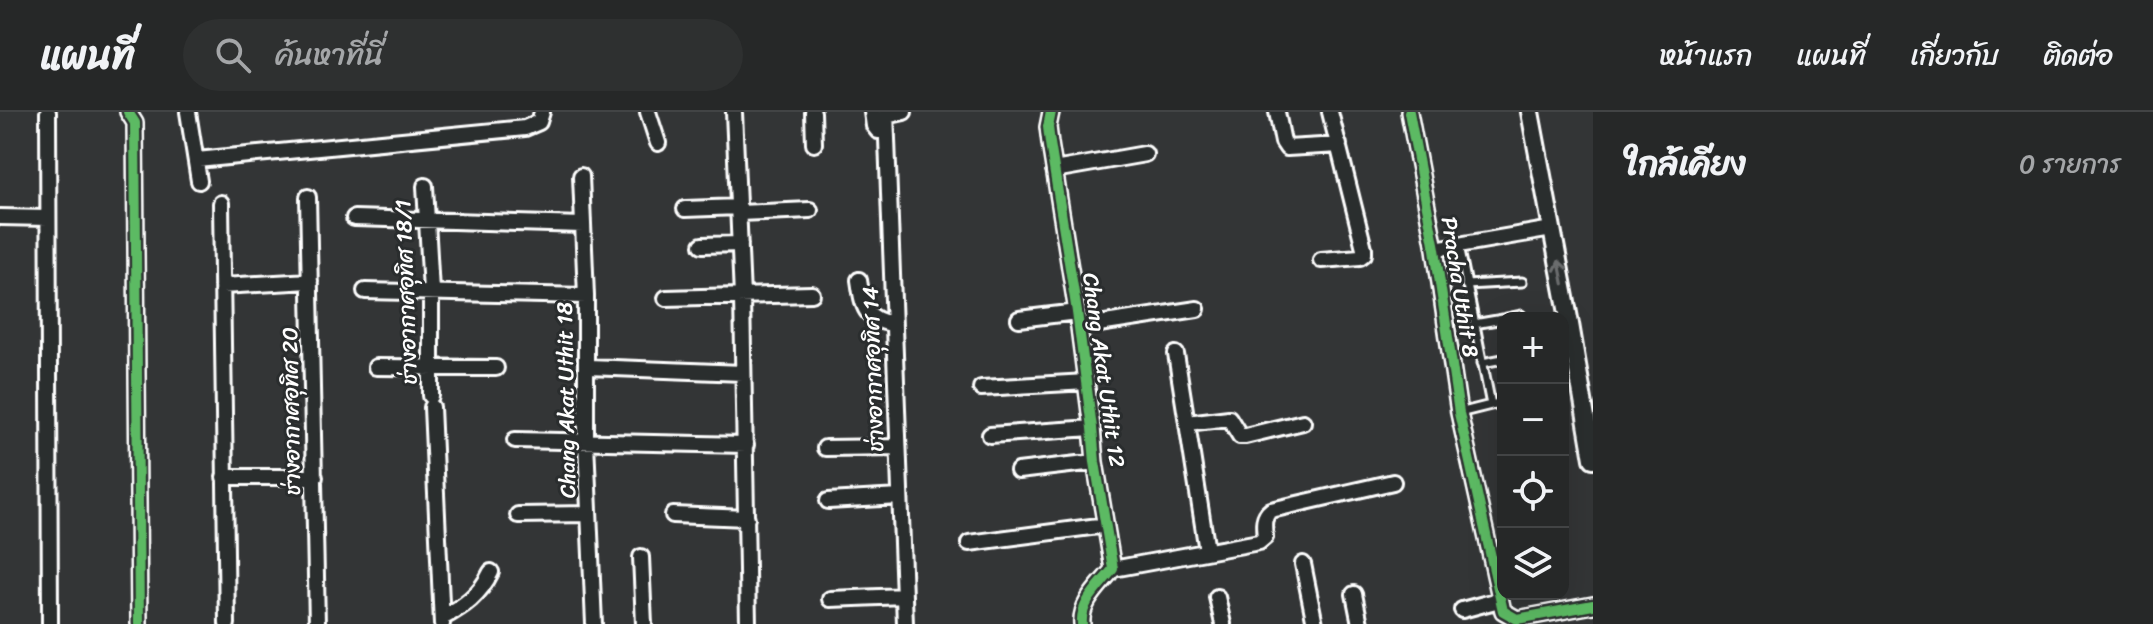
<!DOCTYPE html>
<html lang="th">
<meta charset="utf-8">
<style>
:root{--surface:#262828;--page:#2e3030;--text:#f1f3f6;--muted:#a4a6a8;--line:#424445}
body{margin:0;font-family:Sriracha,"Playpen Sans Thai",sans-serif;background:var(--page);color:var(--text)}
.controls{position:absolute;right:24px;bottom:24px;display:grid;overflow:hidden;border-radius:16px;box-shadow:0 8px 32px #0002}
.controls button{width:72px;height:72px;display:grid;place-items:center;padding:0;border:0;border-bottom:2px solid var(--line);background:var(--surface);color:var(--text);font:40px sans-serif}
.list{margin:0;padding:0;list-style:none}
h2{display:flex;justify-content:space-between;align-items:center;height:104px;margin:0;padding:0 32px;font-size:34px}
h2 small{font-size:26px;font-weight:400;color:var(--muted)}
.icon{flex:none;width:44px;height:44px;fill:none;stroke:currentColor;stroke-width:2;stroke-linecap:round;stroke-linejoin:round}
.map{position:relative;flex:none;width:1593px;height:512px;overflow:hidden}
header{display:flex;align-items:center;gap:48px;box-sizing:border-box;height:112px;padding:0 40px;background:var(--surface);border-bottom:2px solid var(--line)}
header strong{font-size:38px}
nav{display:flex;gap:44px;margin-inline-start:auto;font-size:28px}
.search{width:560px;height:72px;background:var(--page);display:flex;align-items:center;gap:20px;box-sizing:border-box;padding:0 28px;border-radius:44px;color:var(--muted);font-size:30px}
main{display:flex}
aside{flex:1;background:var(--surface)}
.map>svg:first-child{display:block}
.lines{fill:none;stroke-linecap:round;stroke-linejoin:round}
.service-casing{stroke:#fff;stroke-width:13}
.minor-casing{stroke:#fff;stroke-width:20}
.tertiary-casing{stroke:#fff;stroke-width:22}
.service{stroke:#2a2d2e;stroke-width:7}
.minor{stroke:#2a2d2e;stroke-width:14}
.tertiary{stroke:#2a2d2e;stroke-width:16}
.cycleway-casing{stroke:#2a2d2e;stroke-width:15}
.cycleway{stroke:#5cba63;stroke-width:10}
.oneway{stroke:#6a6c6d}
.labels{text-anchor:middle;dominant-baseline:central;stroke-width:6;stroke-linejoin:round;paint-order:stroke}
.street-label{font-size:22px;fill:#fff;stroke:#2a2d2e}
</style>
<header>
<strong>แผนที่</strong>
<div class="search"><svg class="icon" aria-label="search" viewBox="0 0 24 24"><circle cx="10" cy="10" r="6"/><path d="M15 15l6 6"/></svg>ค้นหาที่นี่</div>
<nav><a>หน้าแรก</a><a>แผนที่</a><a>เกี่ยวกับ</a><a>ติดต่อ</a></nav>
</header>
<main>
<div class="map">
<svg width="1593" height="512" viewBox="0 0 1593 512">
<rect width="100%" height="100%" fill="#333536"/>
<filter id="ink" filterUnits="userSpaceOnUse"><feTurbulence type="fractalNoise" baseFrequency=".0125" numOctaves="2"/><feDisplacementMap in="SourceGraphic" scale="16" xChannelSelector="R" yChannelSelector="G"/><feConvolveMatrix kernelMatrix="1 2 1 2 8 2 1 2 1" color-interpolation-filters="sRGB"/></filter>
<g filter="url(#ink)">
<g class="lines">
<g class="service-casing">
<path id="service" d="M 1459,133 L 1491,293 L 1503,290
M 1466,173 L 1522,170
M 1506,206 L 1521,203
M 1474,212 L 1503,207
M 1482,251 L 1503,247
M 1459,301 L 1491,293"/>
</g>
<g class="minor-casing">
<path id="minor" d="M 48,0 L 50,512
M 128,0 L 135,11 L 139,512
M 188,0 L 199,69
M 648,0 L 658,31
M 734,0 L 742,185 L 748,512
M 813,0 L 814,32
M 872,0 L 874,14 L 878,19 L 886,19
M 886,0 L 905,512
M 1051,0 L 1048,15 L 1050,31 L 1077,200 L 1092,316 L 1095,350 L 1113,457 C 1100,474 1080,490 1082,512
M 1277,0 L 1283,30 L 1287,36 L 1339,33
M 1409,0 L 1435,137 L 1459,301 L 1503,499 L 1517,507 L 1593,493
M 886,4 L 904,0
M 197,48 L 525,16 L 539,10 L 542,0
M 1054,58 L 1145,42
M 581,64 L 586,184 L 586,330 L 594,512
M 425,74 L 431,179 L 431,284
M 308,85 L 317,512
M 221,91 L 227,512
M 685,97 L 739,95
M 739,101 L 810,98
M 0,105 L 48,106
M 354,106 L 583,113
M 702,133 L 740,132
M 1435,137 L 1552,117
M 1321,148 L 1360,145 L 1364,142 L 1364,136 L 1330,0
M 859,168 C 863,195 864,207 893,212
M 222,174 L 310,169
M 365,179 L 586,184
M 666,186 L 812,182
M 1019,207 L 1077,200
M 1079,215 L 1197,197
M 1176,242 L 1187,311
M 376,255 L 496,256
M 588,255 L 743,261
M 981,276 L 1087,270
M 432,295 L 442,512
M 990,323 L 1092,316
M 515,328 L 746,333
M 825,336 L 898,335
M 1018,359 L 1095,350
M 224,365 L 315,365
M 828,389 L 900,385
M 518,403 L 589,402
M 673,403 L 747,406
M 969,431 L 1106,413
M 1207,439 L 1187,311 L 1229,306 L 1240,324 L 1245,324 L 1303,310
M 641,445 L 644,512
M 1303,452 L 1315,512
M 1113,457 L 1259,430 L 1265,425 C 1264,414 1262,405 1271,398 L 1393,370
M 1354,482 L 1360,512
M 1217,485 L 1223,512
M 830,487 L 904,484
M 1462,498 L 1499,488
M 442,506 C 464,494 480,483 491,460"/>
</g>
<g class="tertiary-casing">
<path id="tertiary" d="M 1530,0 L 1570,212 L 1593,347"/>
</g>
<use href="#service" class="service"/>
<use href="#minor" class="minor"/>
<use href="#tertiary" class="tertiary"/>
<g class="cycleway-casing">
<path id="cycleway" d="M 128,0 L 135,11 L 139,512
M 1051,0 L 1048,15 L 1050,31 L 1077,200 L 1092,316 L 1095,350 L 1113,457 C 1100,474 1080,490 1082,512
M 1409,0 L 1435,137 L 1459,301 L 1503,499 L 1517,507 L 1593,493"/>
</g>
<use href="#cycleway" class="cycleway"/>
</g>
<defs><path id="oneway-shaft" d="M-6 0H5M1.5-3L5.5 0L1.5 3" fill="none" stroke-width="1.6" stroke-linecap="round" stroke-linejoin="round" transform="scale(2)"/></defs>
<use class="oneway" href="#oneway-shaft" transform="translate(1561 160) rotate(-101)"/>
</g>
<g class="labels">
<g class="street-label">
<text transform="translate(1460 175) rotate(81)">Pracha Uthit 8</text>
<text transform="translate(406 180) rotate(-92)">ช่างอากาศอุทิศ 18/1</text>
<text transform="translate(873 257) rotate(-92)">ช่างอากาศอุทิศ 14</text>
<text transform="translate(1104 258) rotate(82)">Chang Akat Uthit 12</text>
<text transform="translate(566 288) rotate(-91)">Chang Akat Uthit 18</text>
<text transform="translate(291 299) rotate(-91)">ช่างอากาศอุทิศ 20</text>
</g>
</g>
</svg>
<div class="controls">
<button>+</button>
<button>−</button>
<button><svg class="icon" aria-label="locate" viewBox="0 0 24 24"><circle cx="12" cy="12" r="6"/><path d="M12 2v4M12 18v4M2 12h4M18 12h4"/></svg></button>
<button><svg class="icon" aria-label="layers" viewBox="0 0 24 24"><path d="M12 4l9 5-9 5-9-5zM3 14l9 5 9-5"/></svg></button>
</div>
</div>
<aside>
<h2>ใกล้เคียง<small>0 รายการ</small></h2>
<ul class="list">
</ul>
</aside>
</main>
